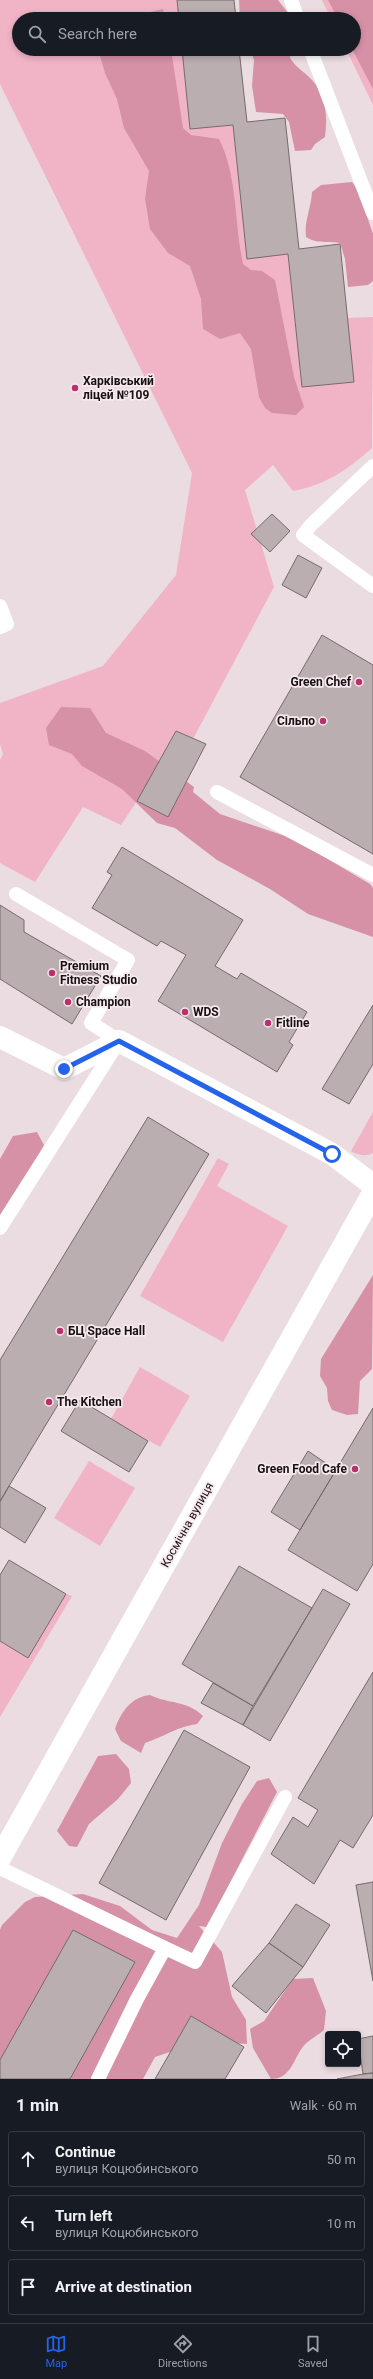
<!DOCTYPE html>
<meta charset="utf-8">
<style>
:root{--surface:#171b24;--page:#242831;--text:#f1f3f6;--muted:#9ea1a6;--line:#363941;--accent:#2563eb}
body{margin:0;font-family:Roboto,sans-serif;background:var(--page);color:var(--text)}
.controls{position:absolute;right:12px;bottom:12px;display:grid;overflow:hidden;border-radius:4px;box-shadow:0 2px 6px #0003}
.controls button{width:36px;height:36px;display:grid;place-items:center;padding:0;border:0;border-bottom:1px solid var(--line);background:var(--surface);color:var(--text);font:20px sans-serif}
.stop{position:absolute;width:12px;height:12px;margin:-9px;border:3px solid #2563eb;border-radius:50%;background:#fff}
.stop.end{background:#2563eb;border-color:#fff;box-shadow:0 1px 4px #0008}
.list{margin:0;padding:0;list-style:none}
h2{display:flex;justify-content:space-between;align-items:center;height:52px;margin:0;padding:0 16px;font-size:17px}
h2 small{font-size:13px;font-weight:400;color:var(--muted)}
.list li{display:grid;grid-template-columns:26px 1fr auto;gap:12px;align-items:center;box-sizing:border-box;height:56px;margin:0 8px 8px;padding:0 8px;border:1px solid var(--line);border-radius:4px}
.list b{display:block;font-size:15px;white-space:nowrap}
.list p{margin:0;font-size:13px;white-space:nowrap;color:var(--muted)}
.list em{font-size:13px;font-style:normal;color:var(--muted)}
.icon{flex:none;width:22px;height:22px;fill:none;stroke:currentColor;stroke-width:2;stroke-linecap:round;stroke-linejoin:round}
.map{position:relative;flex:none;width:373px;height:2079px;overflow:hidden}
.search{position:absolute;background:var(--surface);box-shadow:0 2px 6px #0003;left:12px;right:12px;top:12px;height:44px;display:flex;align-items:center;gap:10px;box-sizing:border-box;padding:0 14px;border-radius:22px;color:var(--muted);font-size:15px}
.sheet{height:244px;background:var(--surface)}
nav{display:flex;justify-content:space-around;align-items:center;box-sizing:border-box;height:56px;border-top:1px solid var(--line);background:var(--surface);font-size:11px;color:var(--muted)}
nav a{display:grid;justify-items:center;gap:2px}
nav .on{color:var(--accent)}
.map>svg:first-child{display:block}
.green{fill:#f1b4c7}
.forest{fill:#d691a7}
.building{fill:#bbaeb1;stroke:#756a6d}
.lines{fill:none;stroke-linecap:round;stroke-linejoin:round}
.lane{stroke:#fff;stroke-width:14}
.street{stroke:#fff;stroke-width:22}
.secondary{stroke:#fff;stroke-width:22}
.route{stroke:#2563eb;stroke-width:5}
.poi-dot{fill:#b9306c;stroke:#f7e9ed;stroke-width:1.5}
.labels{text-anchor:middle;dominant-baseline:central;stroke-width:3.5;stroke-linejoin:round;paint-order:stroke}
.poi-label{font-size:12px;font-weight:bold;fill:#161113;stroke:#f7e9ed;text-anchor:start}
.street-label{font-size:12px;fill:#161113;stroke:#f7e9ed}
</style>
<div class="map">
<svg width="373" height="2079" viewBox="0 0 373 2079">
<rect width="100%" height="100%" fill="#eadce0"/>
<path class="green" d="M 0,0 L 177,0 L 179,19 L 19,19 L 19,49 L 182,49 L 190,129 L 233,125 L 247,258 L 288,254 L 302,387 L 354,382 L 347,318 L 373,317 L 372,448 C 347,470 326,485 293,491 L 273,465 L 245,490 L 274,587 L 193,739 L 176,731 L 137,801 L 121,825 L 83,807 L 35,882 L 0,863 L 0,760 L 3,754 L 0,744 L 0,703 L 103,666 L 176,575 L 192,473 L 0,84 Z
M 322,0 L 373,0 L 373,105 L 346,49 L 354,49 L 354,19 L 331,19 Z
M 373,1112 L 373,1153 C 365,1157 358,1155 351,1151 Z
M 218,1158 L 229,1164 L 217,1186 L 288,1226 L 223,1342 L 140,1296 Z
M 140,1367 L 190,1396 L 160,1447 L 111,1419 Z
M 89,1461 L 135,1488 L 100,1546 L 54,1518 Z
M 66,1594 L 72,1596 L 0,1717 L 0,1641 L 28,1658 Z"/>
<path class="forest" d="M 239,0 L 278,0 L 288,13 L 289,19 L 240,19 Z
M 328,0 L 373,0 L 373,89 L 352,49 L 354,19 L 338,19 Z
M 163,9 L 166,19 L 123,19 L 125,18 Z
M 98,49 L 171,49 L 183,128 L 191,135 L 219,139 C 238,177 234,222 243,264 L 251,270 L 262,271 L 275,280 L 294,377 L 304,407 L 296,415 L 272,413 L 265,408 L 259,397 L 251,349 L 240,333 L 220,339 L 203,329 L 201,299 L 190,266 L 168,253 L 150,229 L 145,199 L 149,171 L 124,128 L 117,99 L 105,73 Z
M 250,49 L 291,49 L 290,58 C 295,66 301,70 308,76 C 326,92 328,114 325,137 L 315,144 L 311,150 L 295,151 L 289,122 L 283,114 L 256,112 L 252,86 L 254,60 Z
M 352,182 L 358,190 L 373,234 L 373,281 L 368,285 L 348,287 L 345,259 L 340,243 C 326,240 319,245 306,237 C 304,221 311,209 312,192 L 321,185 Z
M 61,707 L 90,708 L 106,733 L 145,751 L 194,787 L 193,792 L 220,814 L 294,839 L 370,884 L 373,888 L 373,937 L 308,914 L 270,889 L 217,860 L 175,828 L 157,823 L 122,789 L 82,766 L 72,754 L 49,745 L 46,728 Z
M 37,1132 L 44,1145 L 28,1175 L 0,1216 L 0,1159 L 13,1136 Z
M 373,1275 L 372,1369 L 360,1381 L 358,1414 L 347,1415 L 332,1410 L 328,1401 L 327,1388 L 320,1376 L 321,1359 Z
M 150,1695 C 168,1704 187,1700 203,1716 L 197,1724 C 179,1726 163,1737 145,1743 L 141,1753 L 121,1741 L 115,1729 C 121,1712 131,1697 150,1695 Z
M 116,1754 L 129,1769 L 131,1783 L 118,1799 L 89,1824 L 77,1847 L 69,1846 L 57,1831 L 98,1756 Z
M 269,1778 L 277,1792 L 207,1927 L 199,1926 L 222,1952 L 232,1997 L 246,2020 L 247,2044 L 203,2041 L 155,2057 L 143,2079 L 0,2079 L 0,1930 L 2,1925 L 25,1902 L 35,1897 L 83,1894 L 120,1906 L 152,1930 L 177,1938 L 199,1905 L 222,1843 L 242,1804 L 257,1781 Z
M 313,1978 L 326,2011 L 324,2030 C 317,2036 307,2041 302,2048 C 293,2061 290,2079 271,2079 L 253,2048 L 250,2029 L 264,2021 L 293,1979 Z"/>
<path class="building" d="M 177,0 L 234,0 L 236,19 L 179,19 Z
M 182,49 L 239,49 L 247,122 L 285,118 L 299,249 L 340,244 L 354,382 L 302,387 L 288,254 L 247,259 L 233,125 L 190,129 Z
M 272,514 L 290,531 L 270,552 L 251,534 Z
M 298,555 L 322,568 L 306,598 L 282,585 Z
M 322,635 L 373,665 L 373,854 L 240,777 Z
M 176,731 L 206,744 L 168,817 L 137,801 Z
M 122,847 L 243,920 L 215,966 L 237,979 L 241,973 L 307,1012 L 289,1042 L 293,1045 L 277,1072 L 158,1001 L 186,955 L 161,941 L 157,946 L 92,908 L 112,875 L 107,872 Z
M 0,905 L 24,920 L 24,932 L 101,976 L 72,1024 L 0,979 Z
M 373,1005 L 373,1064 L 349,1104 L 322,1089 Z
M 148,1117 L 209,1154 L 0,1501 L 0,1360 Z
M 80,1400 L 148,1441 L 129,1472 L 61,1431 Z
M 373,1408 L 373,1564 L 357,1591 L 288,1550 Z
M 308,1451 L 336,1470 L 300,1530 L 271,1512 Z
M 9,1486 L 46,1508 L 25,1543 L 0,1527 L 0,1502 Z
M 9,1560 L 66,1594 L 28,1658 L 0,1641 L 0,1575 Z
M 239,1566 L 312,1608 L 253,1706 L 182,1664 Z
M 323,1589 L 350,1604 L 270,1741 L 243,1725 Z
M 373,1672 L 373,1815 L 353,1848 L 340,1840 L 314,1884 L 271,1854 L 293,1817 L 308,1827 L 318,1810 L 298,1798 Z
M 213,1683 L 253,1706 L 243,1725 L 201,1703 Z
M 184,1730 L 250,1767 L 166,1920 L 99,1883 Z
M 373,1882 L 373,1981 L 356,1885 Z
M 296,1904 L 330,1925 L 303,1967 L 269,1943 Z
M 73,1930 L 135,1962 L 70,2079 L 0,2079 L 0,2060 Z
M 269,1943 L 303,1967 L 266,2013 L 232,1986 Z
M 191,2016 L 244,2047 L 225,2079 L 155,2079 Z
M 373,2036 L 373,2073 L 363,2074 L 358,2039 Z
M 373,2073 L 373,2079 L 337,2079 L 363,2074 Z"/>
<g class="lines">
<path class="lane" d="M 291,0 L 298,19
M 310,49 L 373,213
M 373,466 L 311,525 L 303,535 L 373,586
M 0,606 L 7,624 L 0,627
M 217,792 L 373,875
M 0,1228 L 119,1041 L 91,1023 L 128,960 L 16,894
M 0,1868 L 165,1948 L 137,1999 L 98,2079
M 165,1948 L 195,1962 L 285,1797"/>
<path class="street" d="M 0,1037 L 64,1069 L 119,1041 L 332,1154 L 373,1185"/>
<path class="secondary" d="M 0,1858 L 373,1193"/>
</g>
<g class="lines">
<path class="route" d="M 64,1069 L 119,1041 L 332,1154"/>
</g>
<g class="poi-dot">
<circle cx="75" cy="388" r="4"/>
<circle cx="359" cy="682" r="4"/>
<circle cx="323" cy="721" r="4"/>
<circle cx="52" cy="973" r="4"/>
<circle cx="68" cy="1002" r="4"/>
<circle cx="185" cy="1012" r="4"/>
<circle cx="268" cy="1023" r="4"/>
<circle cx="60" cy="1331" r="4"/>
<circle cx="49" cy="1402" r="4"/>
<circle cx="355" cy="1469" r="4"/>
</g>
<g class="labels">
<g class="poi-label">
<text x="83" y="381">Харківський<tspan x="83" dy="14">ліцей №109</tspan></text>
<text x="351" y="682" text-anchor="end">Green Chef</text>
<text x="315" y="721" text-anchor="end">Сільпо</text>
<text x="60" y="966">Premium<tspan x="60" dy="14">Fitness Studio</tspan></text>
<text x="76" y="1002">Champion</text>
<text x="193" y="1012">WDS</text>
<text x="276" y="1023">Fitline</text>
<text x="68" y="1331">БЦ Space Hall</text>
<text x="57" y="1402">The Kitchen</text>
<text x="347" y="1469" text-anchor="end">Green Food Cafe</text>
</g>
<g class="street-label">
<text transform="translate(187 1525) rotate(-61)">Космічна вулиця</text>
</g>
</g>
</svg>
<div class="controls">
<button><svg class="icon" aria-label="locate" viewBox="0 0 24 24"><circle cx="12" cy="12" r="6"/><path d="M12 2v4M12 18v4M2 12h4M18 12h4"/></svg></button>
</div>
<div class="stop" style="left:332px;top:1154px"></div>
<div class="stop end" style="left:64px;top:1069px"></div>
<div class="search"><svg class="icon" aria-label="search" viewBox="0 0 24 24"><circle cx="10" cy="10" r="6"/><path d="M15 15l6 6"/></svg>Search here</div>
</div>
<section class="sheet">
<h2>1 min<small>Walk · 60 m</small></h2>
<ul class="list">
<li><svg class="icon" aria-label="ahead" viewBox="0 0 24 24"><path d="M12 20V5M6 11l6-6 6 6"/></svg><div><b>Continue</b><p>вулиця Коцюбинського</p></div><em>50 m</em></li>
<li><svg class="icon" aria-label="left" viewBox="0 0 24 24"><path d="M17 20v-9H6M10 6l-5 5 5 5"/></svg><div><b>Turn left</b><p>вулиця Коцюбинського</p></div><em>10 m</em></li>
<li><svg class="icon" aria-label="arrive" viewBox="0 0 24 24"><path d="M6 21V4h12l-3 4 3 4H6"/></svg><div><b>Arrive at destination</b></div></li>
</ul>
</section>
<nav>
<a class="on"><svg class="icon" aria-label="map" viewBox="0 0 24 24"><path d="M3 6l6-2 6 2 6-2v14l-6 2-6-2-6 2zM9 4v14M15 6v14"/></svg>Map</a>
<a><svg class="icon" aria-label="directions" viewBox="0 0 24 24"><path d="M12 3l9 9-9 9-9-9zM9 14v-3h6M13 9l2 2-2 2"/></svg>Directions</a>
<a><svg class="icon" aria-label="saved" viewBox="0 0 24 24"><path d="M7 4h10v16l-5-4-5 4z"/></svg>Saved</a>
</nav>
